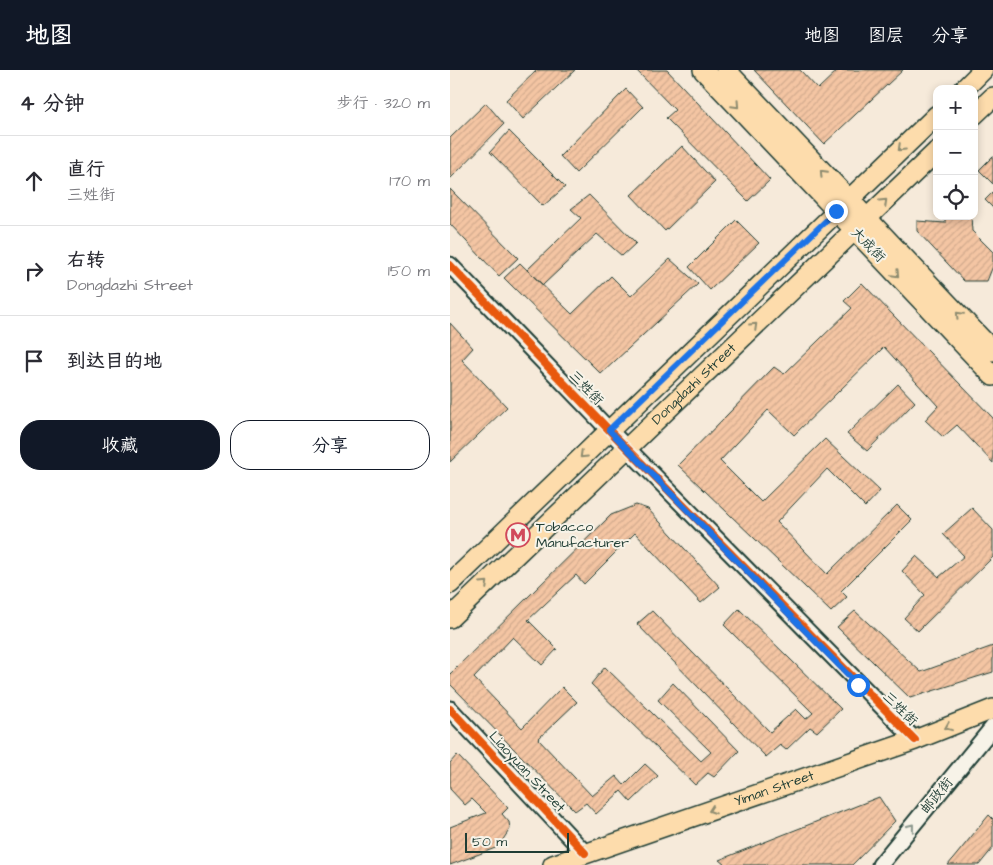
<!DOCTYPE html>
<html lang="zh">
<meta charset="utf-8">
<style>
:root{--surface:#fff;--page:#f7f7f7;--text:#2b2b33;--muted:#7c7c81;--line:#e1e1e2;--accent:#111827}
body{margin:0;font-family:"Architects Daughter","LXGW WenKai TC",sans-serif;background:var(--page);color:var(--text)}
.controls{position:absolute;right:15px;top:15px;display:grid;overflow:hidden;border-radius:10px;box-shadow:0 2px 8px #0003}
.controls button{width:45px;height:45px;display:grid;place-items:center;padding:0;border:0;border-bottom:1px solid var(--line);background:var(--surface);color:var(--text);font:25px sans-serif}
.scale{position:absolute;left:15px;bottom:12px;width:104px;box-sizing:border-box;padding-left:5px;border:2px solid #1f3d34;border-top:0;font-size:14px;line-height:18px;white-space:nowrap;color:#1f3d34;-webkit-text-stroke:4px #f7f3e8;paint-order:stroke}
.stop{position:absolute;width:15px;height:15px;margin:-11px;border:4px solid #1a73e8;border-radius:50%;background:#fff}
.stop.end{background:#1a73e8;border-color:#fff;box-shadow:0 1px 5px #0008}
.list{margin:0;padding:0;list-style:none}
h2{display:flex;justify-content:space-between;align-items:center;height:65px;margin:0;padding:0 20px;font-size:21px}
h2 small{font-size:16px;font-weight:400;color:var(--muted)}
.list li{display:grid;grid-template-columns:32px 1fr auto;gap:15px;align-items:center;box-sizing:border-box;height:90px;padding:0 20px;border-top:1px solid var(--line)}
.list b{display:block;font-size:19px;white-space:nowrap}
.list p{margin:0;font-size:16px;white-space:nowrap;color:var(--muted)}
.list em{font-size:16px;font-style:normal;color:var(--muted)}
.actions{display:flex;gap:10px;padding:15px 20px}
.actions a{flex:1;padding:11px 0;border:1px solid var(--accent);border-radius:20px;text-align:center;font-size:18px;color:var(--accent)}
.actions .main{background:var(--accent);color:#fff}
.icon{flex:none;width:28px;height:28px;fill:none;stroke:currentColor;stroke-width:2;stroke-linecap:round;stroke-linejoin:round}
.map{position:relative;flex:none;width:543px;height:795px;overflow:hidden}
header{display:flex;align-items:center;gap:30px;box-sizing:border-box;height:70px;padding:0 25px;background:var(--accent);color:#fff}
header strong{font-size:24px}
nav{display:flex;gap:28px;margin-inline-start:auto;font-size:18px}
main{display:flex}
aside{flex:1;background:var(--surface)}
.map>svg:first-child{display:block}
.building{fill:url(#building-hatch);stroke:#1f3d34}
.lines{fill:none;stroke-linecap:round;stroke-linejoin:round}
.minor-casing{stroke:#1f3d34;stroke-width:19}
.major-casing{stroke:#1f3d34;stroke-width:22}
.minor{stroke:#f7f3e8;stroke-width:15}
.major{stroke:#fddcac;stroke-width:19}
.cycleway-casing{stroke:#f7f3e8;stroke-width:11}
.cycleway{stroke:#e8590c;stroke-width:8}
.oneway{stroke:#8e8c70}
.oneway2{stroke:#8b988e}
.route{stroke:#1a73e8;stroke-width:6}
.labels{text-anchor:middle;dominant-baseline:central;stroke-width:4;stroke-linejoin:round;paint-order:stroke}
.street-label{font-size:14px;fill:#1f3d34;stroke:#f7f3e8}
.poi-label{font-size:14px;fill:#1f3d34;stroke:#f7f3e8;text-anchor:start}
</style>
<header>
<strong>地图</strong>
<nav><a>地图</a><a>图层</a><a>分享</a></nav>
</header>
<main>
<aside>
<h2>4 分钟<small>步行 · 320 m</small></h2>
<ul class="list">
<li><svg class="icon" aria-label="ahead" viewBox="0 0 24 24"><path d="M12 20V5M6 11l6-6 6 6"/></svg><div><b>直行</b><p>三姓街</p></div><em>170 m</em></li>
<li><svg class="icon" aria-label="right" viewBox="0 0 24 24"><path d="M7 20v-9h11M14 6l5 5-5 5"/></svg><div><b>右转</b><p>Dongdazhi Street</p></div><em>150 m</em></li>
<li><svg class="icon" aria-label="arrive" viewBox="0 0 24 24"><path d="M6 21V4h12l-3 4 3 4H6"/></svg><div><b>到达目的地</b></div></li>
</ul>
<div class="actions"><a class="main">收藏</a><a>分享</a></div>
</aside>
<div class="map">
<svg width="543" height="795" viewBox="0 0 543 795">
<defs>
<pattern id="building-hatch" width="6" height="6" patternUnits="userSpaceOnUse" patternTransform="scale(1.25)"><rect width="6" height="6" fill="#f4c5a3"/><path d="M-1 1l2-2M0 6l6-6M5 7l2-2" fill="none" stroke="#d1aa8d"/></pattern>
</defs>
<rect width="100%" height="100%" fill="#f6eada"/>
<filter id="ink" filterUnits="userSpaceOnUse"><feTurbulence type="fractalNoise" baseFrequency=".02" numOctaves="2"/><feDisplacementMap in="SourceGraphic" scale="10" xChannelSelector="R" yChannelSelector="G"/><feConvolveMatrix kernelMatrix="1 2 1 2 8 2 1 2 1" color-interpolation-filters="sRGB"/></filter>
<g filter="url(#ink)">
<path class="building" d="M 87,0 L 125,0 L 73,49 L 56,30 Z
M 186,0 L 217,0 L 320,110 L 298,131 L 216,48 L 225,40 Z
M 304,0 L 350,0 L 368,19 L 388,0 L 453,0 L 374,74 Z
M 176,19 L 193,37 L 126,103 L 110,86 Z
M 36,33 L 54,54 L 0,109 L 0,68 Z
M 59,61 L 115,117 L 93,136 L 40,82 Z
M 232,76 L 265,112 L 215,161 L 181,125 Z
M 543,86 L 543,114 L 529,100 Z
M 0,119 L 68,188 L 49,206 L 0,154 Z
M 543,122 L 543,138 L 535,130 Z
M 139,125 L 186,173 L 172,186 L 147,164 L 93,215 L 77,200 L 131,148 L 121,139 Z
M 495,146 L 521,146 L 522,161 L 543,182 L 543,196 L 537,211 L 514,211 L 467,161 L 467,151 L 495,153 Z
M 286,150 L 309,173 L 260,220 L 239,197 Z
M 220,189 L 248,214 L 151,304 L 54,208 L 70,193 L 122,244 L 161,206 L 181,226 Z
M 412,213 L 543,348 L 543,393 L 507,355 L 493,367 L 475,350 L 488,336 L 434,277 L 344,365 L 318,340 L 270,391 L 311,432 L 375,369 L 430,421 L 415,437 L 377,399 L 327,452 L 377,504 L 447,435 L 462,450 L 391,521 L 397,527 L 381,542 L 228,395 L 324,297 L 334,304 L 402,238 L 394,231 Z
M 0,253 L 23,278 L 12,290 L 57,337 L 0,392 Z
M 448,314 L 465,332 L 417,381 L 397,364 Z
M 186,435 L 198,439 L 270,517 L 251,533 L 185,463 L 134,514 L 126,505 L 78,550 L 107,579 L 92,595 L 63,567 L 24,608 L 72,658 L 112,617 L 127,632 L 88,669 L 142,726 L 166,706 L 174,715 L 195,694 L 208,706 L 181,732 L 171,721 L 146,744 L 136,733 L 125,741 L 0,614 L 0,604 L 161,445 Z
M 522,438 L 543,460 L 543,487 L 468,561 L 454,548 L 475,525 L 452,501 L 466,486 L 489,507 L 514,486 L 493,464 Z
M 289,539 L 391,639 L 367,662 L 360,657 L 336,680 L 330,675 L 316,687 L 187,554 L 202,541 L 320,662 L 346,639 L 356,649 L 363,643 L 274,555 Z
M 405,541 L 471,602 L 543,576 L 543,602 L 460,628 L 387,557 Z
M 155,597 L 251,691 L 261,682 L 208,630 L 223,613 L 289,681 L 264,707 L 258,703 L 245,715 L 141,614 Z
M 7,685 L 58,738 L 52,744 L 59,752 L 60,759 L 48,777 L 0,795 L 0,757 L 36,743 L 22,729 L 15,735 L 0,719 L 0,693 Z
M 429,727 L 445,751 L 402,795 L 275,795 L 269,790 Z
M 539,745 L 543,749 L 543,778 L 529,795 L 498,795 Z"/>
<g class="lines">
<g class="minor-casing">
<path id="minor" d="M 0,195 L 159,360 L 465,670
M 0,639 L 135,783
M 430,795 L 543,657"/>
</g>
<g class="major-casing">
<g id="major">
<path d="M 253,0 L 543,306"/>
<path d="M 276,0 L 543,281"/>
<path d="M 514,19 L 533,0"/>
<path d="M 524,45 L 543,27"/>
<path d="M 0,514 L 487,45"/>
<path id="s1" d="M 0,548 L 487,81"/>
<path id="s2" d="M 103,795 L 465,670 L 543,639"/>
</g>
</g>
<use href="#minor" class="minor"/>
<use href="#major" class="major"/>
<g class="cycleway-casing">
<path id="cycleway" d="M 0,195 L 159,360 L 465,670
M 0,639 L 135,783"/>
</g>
<use href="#cycleway" class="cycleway"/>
</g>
<defs><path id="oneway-chevron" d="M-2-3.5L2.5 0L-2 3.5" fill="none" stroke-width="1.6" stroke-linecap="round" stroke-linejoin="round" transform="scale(1.25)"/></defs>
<g class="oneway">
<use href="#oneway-chevron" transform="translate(286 35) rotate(47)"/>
<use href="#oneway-chevron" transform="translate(451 78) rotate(136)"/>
<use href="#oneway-chevron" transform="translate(373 103) rotate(-133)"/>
<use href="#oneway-chevron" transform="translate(434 132) rotate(-44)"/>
<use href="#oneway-chevron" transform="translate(446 204) rotate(46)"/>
<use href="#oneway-chevron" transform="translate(509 245) rotate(-133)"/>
<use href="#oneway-chevron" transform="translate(304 256) rotate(-44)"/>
<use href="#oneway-chevron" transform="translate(133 385) rotate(136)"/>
<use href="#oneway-chevron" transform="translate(35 514) rotate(-44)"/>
<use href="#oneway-chevron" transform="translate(498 657) rotate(158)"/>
<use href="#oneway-chevron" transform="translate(262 740) rotate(161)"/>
</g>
<use class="oneway2" href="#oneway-chevron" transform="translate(461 757) rotate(-51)"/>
</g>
<g class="lines" filter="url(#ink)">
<path class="route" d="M 386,141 L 159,360 L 408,615"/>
</g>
<defs>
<g id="metro-ring" transform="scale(1.25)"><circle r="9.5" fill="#f7f3e8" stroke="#d1495b" stroke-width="1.5"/><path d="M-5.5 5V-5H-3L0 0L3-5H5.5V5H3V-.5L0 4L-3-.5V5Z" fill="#d1495b"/></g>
</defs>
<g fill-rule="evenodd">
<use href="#metro-ring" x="68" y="465"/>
</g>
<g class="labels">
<g class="street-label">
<text transform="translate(418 175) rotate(46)">大成街</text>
<text stroke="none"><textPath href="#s1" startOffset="338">Dongdazhi Street</textPath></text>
<text transform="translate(136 318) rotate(46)">三姓街</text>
<text transform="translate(450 639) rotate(44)">三姓街</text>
<text transform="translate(77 702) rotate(47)">Liaoyuan Street</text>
<text stroke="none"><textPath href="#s2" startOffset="234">Yiman Street</textPath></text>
<text transform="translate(487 726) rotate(-51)">邮政街</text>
</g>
<g class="poi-label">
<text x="86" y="457">Tobacco<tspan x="86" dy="16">Manufacturer</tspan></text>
</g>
</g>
</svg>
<div class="controls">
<button>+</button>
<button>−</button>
<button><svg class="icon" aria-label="locate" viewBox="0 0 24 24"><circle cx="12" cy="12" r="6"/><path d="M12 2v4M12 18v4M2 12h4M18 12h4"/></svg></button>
</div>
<div class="scale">50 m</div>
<div class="stop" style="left:408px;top:615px"></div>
<div class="stop end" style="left:386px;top:141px"></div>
</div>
</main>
